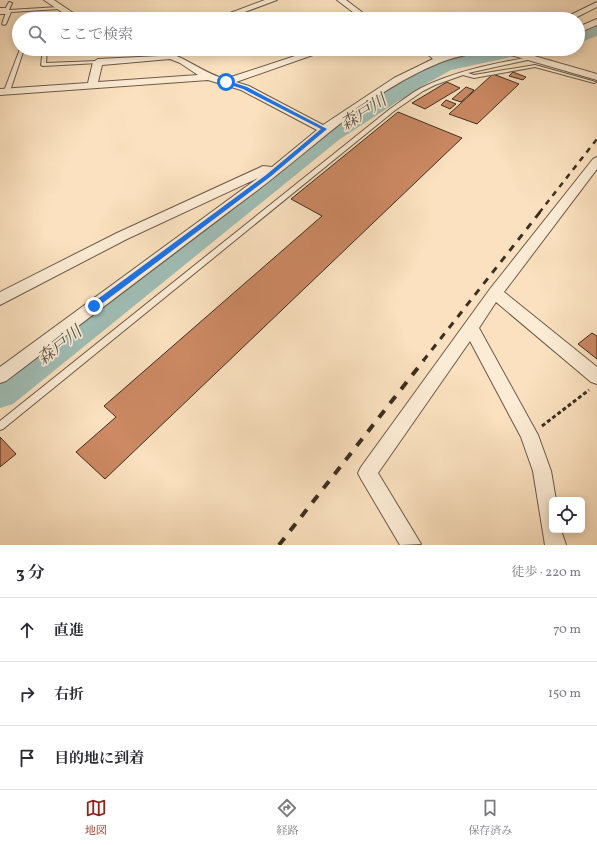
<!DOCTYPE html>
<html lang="ja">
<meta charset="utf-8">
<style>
:root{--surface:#fff;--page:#f7f7f7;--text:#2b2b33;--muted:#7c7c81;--line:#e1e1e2;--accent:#8f2418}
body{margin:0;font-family:Vollkorn,"Noto Serif JP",serif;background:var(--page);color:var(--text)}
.controls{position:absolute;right:12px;bottom:12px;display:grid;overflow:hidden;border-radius:6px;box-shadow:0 2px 10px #0003}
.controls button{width:36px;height:36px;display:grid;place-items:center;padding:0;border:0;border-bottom:1px solid var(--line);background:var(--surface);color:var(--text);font:20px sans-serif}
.stop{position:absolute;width:12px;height:12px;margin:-9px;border:3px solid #1a73e8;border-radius:50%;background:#fff}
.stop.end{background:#1a73e8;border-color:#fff;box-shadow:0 1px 4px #0008}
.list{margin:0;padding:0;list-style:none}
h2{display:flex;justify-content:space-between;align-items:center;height:52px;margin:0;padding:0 16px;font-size:17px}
h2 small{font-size:13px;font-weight:400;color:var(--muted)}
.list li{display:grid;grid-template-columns:26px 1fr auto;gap:12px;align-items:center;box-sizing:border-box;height:64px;padding:0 16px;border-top:1px solid var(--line)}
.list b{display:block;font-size:15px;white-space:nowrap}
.list em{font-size:13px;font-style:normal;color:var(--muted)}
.icon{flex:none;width:22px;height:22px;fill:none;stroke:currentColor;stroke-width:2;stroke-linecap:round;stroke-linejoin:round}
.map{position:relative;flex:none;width:597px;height:545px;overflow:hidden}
.search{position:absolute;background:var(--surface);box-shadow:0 2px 10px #0003;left:12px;right:12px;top:12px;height:44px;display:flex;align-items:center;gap:10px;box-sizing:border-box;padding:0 14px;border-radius:22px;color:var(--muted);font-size:15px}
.sheet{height:244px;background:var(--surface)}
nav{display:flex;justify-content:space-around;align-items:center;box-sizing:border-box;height:56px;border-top:1px solid var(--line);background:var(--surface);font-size:11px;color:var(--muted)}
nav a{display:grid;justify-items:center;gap:2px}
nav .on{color:var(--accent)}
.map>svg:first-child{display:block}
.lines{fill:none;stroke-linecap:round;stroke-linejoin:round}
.river{fill:#9fbdb5;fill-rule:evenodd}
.building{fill:#cc8963;stroke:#3c2e22}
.service-casing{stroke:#6c5b49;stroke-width:2}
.minor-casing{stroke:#6c5b49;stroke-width:2}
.path{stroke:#3c2e22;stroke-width:3;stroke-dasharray:4 2.5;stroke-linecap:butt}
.service{fill:#fcecd5;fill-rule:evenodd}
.minor{fill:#fcecd5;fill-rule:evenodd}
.rail-far2{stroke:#3c2e22;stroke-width:2.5;stroke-dasharray:5.5 5.5;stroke-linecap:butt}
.rail-far1{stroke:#3c2e22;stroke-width:3;stroke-dasharray:7 7;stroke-linecap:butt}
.rail{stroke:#3c2e22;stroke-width:4;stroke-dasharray:9 9;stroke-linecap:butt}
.route{fill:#1a73e8}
.labels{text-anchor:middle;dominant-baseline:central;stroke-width:3.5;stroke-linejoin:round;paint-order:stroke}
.water-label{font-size:17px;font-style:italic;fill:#555247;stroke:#fcecd5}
</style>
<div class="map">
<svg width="597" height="545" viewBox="0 0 597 545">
<rect width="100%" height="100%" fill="#fbe1bf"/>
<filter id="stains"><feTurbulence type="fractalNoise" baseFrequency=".005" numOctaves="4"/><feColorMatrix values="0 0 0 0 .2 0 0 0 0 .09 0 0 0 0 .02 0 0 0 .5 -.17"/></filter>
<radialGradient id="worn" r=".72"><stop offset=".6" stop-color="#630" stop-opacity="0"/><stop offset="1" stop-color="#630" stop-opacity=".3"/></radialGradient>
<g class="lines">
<path class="river" d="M 597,24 L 597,36 L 578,43 L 578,30 Z
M 489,49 L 532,49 L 529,53 L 451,70 L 417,89 L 340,139 L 13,404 L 0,408 L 0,373 L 324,129 L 401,79 L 437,62 Z"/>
</g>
<path class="building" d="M 513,72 L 526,77 L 523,80 L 509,76 Z
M 493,74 L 519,84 L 477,124 L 449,114 Z
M 447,82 L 460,88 L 425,109 L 412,103 Z
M 466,87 L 474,90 L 461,102 L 452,99 Z
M 446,100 L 456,104 L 450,109 L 441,105 Z
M 398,112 L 462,138 L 105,479 L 76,452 L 116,417 L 104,406 L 322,216 L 291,199 Z
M 592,333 L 597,336 L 597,359 L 578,344 Z
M 0,437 L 16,454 L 0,467 Z"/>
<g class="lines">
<g class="service-casing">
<path id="service" d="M 9,2 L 12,3 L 9,10 L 59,7 L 61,8 L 59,9 L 11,12 L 6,24 L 4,25 L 2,24 L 6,12 L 4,11 Z
M 20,49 L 24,49 L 10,91 L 5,92 L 4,91 Z
M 43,49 L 47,49 L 46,63 L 98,61 L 100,62 L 98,63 L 43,66 L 41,65 Z
M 530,57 L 532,58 L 532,59 L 468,73 L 474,75 L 535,65 L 596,82 L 594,83 L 535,67 L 474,78 L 463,75 L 435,85 L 423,91 L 394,111 L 3,429 L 0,430 L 0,421 L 390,109 C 400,102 410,94 421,88 C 455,71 493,64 530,57 Z"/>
</g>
<g class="minor-casing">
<path id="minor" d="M 44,0 L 54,0 L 82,19 L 72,19 Z
M 265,0 L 277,0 L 226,19 L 214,19 Z
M 337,0 L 346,0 L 371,19 L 362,19 Z
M 597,2 L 597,7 L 573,19 L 562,19 Z
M 0,8 L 6,8 L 10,11 L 6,14 L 0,14 Z
M 597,19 L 597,25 L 578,33 L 578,27 Z
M 146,49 C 178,49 197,71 225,79 L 316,49 L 330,49 L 236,82 L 249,86 L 323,125 L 394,78 L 433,59 L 422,49 L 433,49 L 441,56 L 466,49 L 484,49 L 482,51 C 468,55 453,57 439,63 C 370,91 317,145 259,189 C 174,253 90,317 6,381 L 0,383 L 0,367 L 258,178 L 127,239 L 0,305 L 0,292 L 117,233 L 263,166 L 272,167 L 317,130 L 241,90 L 208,80 L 0,95 L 0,89 L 88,83 L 93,62 L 98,59 L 160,56 ZM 170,59 L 180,63 L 198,75 L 98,82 L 102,65 Z
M 495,49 L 510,49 L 597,74 L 597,80 L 497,51 Z
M 597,157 L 597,169 L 504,292 L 597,367 L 597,384 L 591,382 L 496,302 L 479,328 L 538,435 L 551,471 L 556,500 L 552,500 L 552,530 L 561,530 L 566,545 L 545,545 L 533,471 L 521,437 L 470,341 L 378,473 L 421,544 L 400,545 L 361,479 L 358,473 L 361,467 L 490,289 L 593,159 Z"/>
</g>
<path class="path" d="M 542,426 L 589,390"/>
<use href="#service" class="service"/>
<use href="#minor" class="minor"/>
<path class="rail-far2" d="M 539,213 L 597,139"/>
<path class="rail-far1" d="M 423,361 L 540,212"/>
<path class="rail" d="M 279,545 L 424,360"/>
</g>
<path class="route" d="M 226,80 L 247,87 L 327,129 L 270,177 L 96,308 L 91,308 L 91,304 L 266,175 L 321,129 L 243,89 L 224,83 Z"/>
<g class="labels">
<g class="water-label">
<text transform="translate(364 113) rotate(-33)">森戸川</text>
<text transform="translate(60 346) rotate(-38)">森戸川</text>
</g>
</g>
<rect width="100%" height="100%" filter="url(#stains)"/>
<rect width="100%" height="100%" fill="url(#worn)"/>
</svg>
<div class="controls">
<button><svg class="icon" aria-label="locate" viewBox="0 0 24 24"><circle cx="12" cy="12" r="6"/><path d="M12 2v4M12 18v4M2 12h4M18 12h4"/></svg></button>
</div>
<div class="stop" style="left:226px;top:82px"></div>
<div class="stop end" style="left:94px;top:306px"></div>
<div class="search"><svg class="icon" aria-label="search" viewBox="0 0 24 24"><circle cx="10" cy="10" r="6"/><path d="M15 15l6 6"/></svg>ここで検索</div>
</div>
<section class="sheet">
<h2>3 分<small>徒歩 · 220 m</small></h2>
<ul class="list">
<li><svg class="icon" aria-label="ahead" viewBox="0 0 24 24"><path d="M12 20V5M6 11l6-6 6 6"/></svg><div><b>直進</b></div><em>70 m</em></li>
<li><svg class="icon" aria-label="right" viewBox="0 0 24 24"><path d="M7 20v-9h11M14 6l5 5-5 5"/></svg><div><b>右折</b></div><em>150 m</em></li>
<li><svg class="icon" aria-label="arrive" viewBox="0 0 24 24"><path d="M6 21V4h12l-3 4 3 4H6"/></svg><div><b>目的地に到着</b></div></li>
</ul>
</section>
<nav>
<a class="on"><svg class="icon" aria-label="map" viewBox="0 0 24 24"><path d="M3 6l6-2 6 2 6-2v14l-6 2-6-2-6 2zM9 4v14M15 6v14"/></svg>地図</a>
<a><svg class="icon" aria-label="directions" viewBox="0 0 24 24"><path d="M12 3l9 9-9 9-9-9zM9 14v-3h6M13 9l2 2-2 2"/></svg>経路</a>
<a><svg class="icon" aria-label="saved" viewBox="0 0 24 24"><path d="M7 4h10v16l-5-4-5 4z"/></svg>保存済み</a>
</nav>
